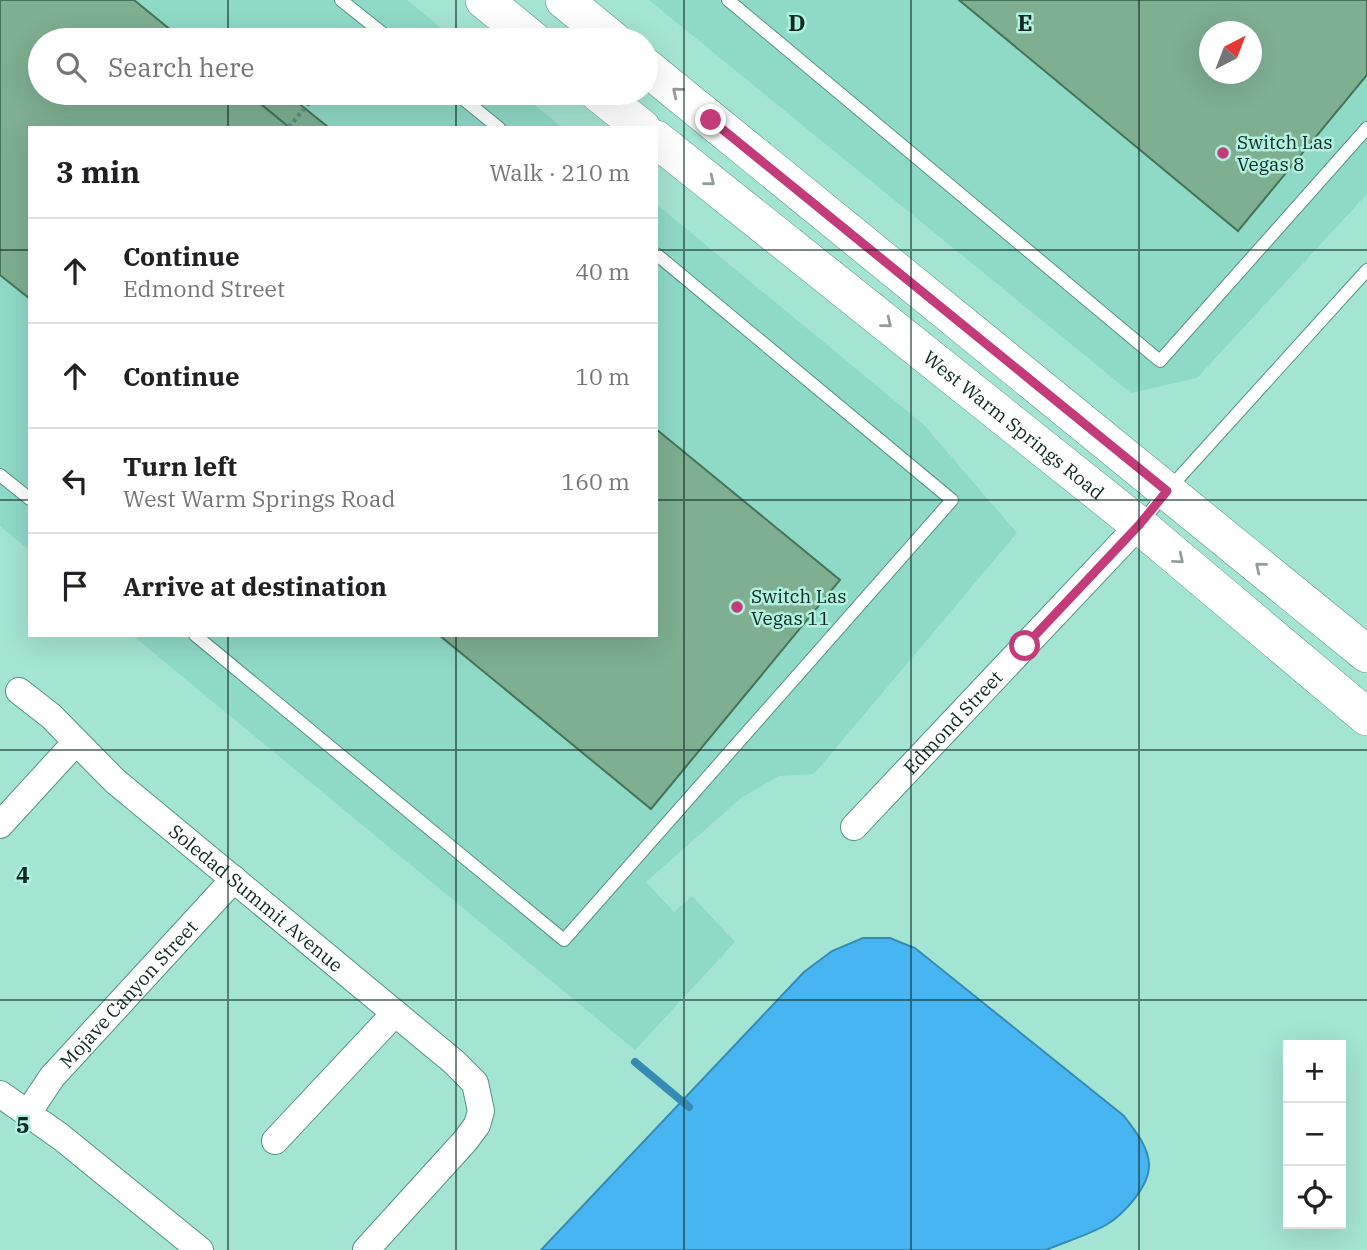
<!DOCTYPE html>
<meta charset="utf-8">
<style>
:root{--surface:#fff;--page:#f2f2f2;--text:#202124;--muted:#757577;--line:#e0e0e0}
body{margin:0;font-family:"IBM Plex Serif",serif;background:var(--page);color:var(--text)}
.controls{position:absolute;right:21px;bottom:21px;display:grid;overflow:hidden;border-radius:0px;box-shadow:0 7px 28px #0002}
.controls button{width:63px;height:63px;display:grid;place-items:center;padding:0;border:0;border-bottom:2px solid var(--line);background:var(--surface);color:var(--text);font:35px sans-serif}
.compass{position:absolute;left:1199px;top:21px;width:63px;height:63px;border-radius:50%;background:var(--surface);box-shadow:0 7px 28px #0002;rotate:42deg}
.stop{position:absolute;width:21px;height:21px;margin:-16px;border:5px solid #c33b78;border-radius:50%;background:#fff}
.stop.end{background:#c33b78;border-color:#fff;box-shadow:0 2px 7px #0008}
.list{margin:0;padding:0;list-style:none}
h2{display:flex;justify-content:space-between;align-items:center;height:91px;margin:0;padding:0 28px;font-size:30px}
h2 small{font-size:23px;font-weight:400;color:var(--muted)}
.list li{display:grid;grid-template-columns:46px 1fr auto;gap:21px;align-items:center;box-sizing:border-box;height:105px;padding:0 28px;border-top:2px solid var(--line)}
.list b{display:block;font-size:26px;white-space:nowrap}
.list p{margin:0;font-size:23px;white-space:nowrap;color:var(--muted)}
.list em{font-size:23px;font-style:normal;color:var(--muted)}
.icon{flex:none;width:38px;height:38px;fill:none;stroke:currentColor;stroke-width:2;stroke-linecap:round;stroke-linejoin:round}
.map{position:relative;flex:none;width:1367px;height:1250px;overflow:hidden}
.search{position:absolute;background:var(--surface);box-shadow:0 7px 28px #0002;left:28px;top:28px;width:630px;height:77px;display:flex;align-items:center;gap:18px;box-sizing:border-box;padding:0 24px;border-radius:38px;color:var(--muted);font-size:26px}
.panel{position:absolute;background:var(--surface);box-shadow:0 7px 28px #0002;left:28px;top:126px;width:630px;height:511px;border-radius:0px}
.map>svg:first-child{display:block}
.built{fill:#8fd9c7;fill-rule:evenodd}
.water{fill:#47b5f2;stroke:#368bb4;stroke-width:2}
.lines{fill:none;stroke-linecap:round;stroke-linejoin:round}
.stream{stroke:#368bb4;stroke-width:8}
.building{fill:#7eaf91;stroke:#457458;stroke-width:2;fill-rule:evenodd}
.service-casing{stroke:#549284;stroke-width:14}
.minor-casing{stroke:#549284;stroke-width:28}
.secondary-casing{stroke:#549284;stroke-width:38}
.path{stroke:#5e8d81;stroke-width:4.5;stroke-dasharray:3.5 3.5;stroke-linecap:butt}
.service{stroke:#fff;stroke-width:12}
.minor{stroke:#fff;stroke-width:26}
.secondary{stroke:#fff;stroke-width:37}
.oneway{stroke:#939e9c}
.route{stroke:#c33b78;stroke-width:9}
.grid{fill:none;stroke:#0e2822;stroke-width:2;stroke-opacity:0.55}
.poi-dot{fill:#c33b78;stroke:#b1f1e0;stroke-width:2.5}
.labels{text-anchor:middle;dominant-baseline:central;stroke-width:5;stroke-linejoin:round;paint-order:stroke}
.poi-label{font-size:19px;fill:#0e2822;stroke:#b1f1e0;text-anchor:start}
.street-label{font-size:19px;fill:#0e2822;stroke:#b1f1e0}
.grid-label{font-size:23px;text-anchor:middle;font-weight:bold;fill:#0e2822;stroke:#b1f1e0;stroke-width:5;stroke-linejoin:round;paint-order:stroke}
</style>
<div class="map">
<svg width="1367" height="1250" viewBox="0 0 1367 1250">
<rect width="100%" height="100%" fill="#a4e4d3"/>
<path class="built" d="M 0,0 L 407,0 L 456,40 L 40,40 L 40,93 L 520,93 L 563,128 L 30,128 L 30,551 L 0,526 Z
M 649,0 L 1367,0 L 1367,194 L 1197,378 L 1131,393 ZM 1210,32 L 1252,32 L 1252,74 L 1210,74 Z
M 656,204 L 923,424 L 1017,533 L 814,774 L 779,776 L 741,798 L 646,882 L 674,912 L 692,896 L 735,942 L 635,1050 L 132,635 L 656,635 Z"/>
<path class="water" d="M 863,938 L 890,938 L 915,948 L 1124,1116 C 1134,1130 1148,1145 1149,1164 C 1150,1186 1124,1214 1106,1225 C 1088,1235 1065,1242 1046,1250 L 541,1250 L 804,972 L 832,951 Z"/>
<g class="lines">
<path class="stream" d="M 635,1062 L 689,1107"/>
</g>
<path class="building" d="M 0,0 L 134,0 L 183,40 L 40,40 L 40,93 L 247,93 L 290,128 L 30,128 L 30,299 L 0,275 Z
M 959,0 L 1367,0 L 1367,75 L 1238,231 ZM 1210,32 L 1252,32 L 1252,74 L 1210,74 Z
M 270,93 L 286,93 L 328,127 L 290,128 L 261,104 Z
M 656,429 L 840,580 L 651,809 L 439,635 L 656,635 Z"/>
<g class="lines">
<g class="service-casing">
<path id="service" d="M 341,0 L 391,40
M 728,0 L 1160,361 L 1367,128
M 456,93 L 499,128
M 0,475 L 30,499
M 1141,523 L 1167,491 L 1367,270
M 195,635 L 564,940 L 952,500 L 656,254"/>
</g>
<g class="minor-casing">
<g id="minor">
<path id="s1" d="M 19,691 L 51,716 L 115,781 L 454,1062 L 475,1083 L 481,1111 L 477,1125 L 465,1141 L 366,1250"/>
<path d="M 0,825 L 76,742"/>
<path id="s2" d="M 854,827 L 1139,525"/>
<path d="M 0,1094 L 61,1137 L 200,1250"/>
<path id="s3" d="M 28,1113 L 52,1077 L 234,879"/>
<path d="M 275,1141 L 395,1013"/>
</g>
</g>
<g class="secondary-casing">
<g id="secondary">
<path d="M 484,0 L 533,40"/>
<path d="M 564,0 L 613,40"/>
<path d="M 646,67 L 1367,654"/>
<path d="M 598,93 L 642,128"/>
<path id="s4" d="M 656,139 L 1139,525 L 1367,717"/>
</g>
</g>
<path class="path" d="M 289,127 L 312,99"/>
<use href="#service" class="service"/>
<use href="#minor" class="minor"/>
<use href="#secondary" class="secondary"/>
</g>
<defs><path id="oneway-chevron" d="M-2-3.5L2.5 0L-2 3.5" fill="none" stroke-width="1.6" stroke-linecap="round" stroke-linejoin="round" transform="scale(1.75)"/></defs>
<g class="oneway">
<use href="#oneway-chevron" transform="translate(677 92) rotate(-141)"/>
<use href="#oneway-chevron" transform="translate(710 181) rotate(39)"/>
<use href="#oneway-chevron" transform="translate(887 323) rotate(39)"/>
<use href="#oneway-chevron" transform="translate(1179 559) rotate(40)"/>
<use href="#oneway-chevron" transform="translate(1260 567) rotate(-141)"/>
</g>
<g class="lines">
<path class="route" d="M 711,120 L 1167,491 L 1139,525 L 1025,646"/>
</g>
<path class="grid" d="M 228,0 L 228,40M 456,0 L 456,40M 684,0 L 684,1250M 911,0 L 911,1250M 1139,0 L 1139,1250M 228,93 L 228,128M 456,93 L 456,128M 0,250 L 30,250M 656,250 L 1367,250M 0,500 L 30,500M 656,500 L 1367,500M 228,635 L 228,1250M 456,635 L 456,1250M 0,750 L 1367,750M 0,1000 L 1367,1000"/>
<g class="poi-dot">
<circle cx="1223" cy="153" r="7"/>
<circle cx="737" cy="607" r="7"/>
</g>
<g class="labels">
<g class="poi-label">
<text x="1237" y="142">Switch Las<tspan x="1237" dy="22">Vegas 8</tspan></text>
<text x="751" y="596">Switch Las<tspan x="751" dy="22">Vegas 11</tspan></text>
</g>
<g class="street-label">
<text stroke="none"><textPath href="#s4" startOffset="458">West Warm Springs Road</textPath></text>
<text stroke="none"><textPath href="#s2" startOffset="144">Edmond Street</textPath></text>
<text stroke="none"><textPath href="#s1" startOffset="315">Soledad Summit Avenue</textPath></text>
<text stroke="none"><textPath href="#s3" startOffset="156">Mojave Canyon Street</textPath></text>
</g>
</g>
<g class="grid-label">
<text x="797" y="31">D</text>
<text x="1025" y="31">E</text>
<text x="23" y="883">4</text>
<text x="23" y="1133">5</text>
</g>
</svg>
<div class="controls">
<button>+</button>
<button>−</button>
<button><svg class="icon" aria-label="locate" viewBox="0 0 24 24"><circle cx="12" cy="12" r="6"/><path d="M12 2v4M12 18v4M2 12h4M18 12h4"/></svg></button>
</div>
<svg class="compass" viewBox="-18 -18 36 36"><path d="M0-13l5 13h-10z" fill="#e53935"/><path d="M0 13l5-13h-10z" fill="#757577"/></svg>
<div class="stop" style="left:1025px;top:646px"></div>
<div class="stop end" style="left:711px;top:120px"></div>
<div class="search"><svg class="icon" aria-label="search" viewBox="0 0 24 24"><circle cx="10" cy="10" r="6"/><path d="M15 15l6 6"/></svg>Search here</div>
<section class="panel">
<h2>3 min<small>Walk · 210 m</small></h2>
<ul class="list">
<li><svg class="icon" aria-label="ahead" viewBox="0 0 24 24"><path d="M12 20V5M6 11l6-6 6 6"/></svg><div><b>Continue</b><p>Edmond Street</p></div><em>40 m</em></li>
<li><svg class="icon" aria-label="ahead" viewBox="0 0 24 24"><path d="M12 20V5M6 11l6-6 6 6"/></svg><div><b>Continue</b></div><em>10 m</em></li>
<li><svg class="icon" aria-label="left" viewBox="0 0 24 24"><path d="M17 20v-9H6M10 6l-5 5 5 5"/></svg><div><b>Turn left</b><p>West Warm Springs Road</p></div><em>160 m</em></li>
<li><svg class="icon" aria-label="arrive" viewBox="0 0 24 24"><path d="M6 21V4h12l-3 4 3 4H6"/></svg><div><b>Arrive at destination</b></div></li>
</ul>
</section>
</div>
